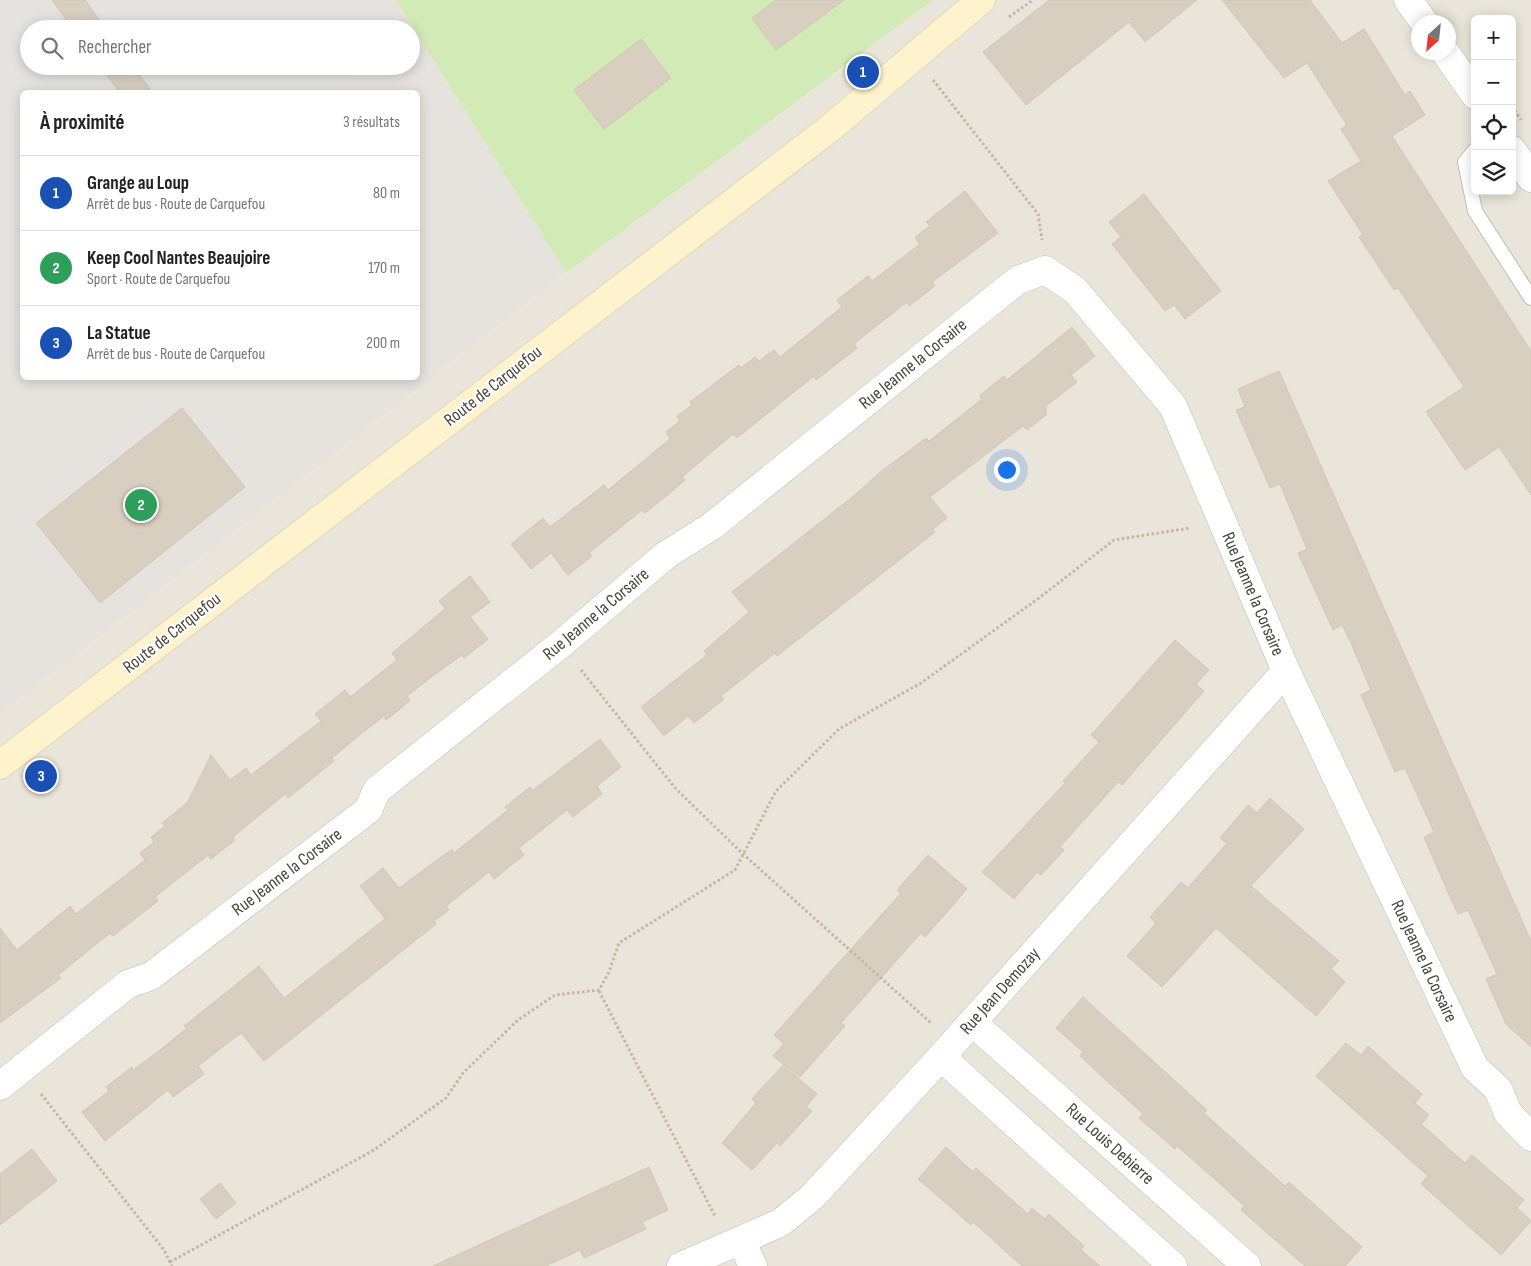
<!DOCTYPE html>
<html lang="fr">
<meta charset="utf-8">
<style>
:root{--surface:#fff;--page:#f6f6f6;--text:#222;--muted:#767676;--line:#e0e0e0;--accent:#fc3f1d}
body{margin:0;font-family:"Sofia Sans Condensed",sans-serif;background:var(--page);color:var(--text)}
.controls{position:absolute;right:15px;top:15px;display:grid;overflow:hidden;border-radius:8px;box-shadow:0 2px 12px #0003}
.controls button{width:45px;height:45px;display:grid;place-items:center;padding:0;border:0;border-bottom:1px solid var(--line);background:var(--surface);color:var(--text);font:25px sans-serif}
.compass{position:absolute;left:1411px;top:15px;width:45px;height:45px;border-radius:50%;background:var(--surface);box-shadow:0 2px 12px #0003;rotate:207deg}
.you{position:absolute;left:1006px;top:469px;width:18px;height:18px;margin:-12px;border:4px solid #fff;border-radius:50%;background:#1a73e8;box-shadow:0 0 0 8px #1a73e833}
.badge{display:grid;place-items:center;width:32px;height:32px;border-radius:50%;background:var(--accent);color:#fff;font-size:16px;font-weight:700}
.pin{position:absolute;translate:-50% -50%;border:2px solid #fff;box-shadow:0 1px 5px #0006}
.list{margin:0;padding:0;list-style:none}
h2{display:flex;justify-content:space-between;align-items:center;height:65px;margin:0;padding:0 20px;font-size:21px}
h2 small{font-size:16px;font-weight:400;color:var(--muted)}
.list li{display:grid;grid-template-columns:32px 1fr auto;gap:15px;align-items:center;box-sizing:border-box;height:75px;padding:0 20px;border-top:1px solid var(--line)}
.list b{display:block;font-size:19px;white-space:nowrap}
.list p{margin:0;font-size:16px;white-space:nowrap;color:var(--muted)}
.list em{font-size:16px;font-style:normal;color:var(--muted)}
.icon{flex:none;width:28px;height:28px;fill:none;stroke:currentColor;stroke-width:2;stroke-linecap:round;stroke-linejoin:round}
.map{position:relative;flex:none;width:1531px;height:1266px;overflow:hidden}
.search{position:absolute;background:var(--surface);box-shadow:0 2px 12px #0003;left:20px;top:20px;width:400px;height:55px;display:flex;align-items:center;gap:12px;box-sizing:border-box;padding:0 18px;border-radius:28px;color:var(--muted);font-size:19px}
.panel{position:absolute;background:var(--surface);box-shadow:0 2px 12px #0003;left:20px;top:90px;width:400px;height:290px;border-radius:8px}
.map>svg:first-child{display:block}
.residential{fill:#eae5da;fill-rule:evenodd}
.industrial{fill:#e6e2dd;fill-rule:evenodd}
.green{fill:#d2eab5}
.parking{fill:#e5e3e0}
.building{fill:#d8cfc1;stroke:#d3c7b4}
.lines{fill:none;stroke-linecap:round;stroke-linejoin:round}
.lane-casing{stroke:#c2bbae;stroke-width:16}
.street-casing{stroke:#c2bbae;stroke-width:29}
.secondary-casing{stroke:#d6c79b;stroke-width:29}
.path{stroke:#c4b79f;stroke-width:3;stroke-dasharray:2.5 2.5;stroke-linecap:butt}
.lane{stroke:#fff;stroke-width:14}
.street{stroke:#fff;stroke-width:28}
.secondary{stroke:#fff3cd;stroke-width:28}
.labels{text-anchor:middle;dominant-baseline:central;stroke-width:4;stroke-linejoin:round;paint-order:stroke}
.street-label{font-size:18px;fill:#4b4439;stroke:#fff}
</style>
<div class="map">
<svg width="1531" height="1266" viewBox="0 0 1531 1266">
<rect width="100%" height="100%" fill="#f6f3ec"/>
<path class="residential" d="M 933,0 L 1531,0 L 1531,1266 L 0,1266 L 0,715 L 566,273 ZM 1475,19 L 1512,19 L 1512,191 L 1475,191 ZM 1418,22 L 1448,22 L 1448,52 L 1418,52 Z"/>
<path class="industrial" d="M 0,0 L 396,0 L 566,273 L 0,715 ZM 29,29 L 411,29 L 411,66 L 29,66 ZM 22,92 L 418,92 L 418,378 L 22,378 Z"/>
<path class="green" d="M 396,0 L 933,0 L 566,273 Z"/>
<path class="parking" d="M 0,0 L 386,0 L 406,29 L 29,29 L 29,66 L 376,66 L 342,92 L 22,92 L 22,338 L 0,355 Z"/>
<path class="building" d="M 52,0 L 85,0 L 106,29 L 73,29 Z
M 776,0 L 844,0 L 776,50 L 752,18 Z
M 1049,0 L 1197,0 L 1145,42 L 1129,22 L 1026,105 L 983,52 Z
M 1222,0 L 1310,0 L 1342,43 L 1364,29 L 1405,95 L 1410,91 L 1425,115 L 1392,136 L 1531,351 L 1531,495 L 1499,447 L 1465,470 L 1426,412 L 1464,387 L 1398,288 L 1394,290 L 1359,237 L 1363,235 L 1328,181 L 1361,161 L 1341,129 L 1347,125 L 1307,63 L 1284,78 Z
M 641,39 L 671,78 L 604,129 L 574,90 Z
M 100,66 L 133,66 L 152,92 L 119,92 Z
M 965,191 L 998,233 L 932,282 L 935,286 L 909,306 L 907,302 L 880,323 L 854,344 L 857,348 L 816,380 L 814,376 L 737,438 L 733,434 L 682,477 L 685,480 L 669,494 L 645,513 L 642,510 L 589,553 L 592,556 L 568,575 L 551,553 L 531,569 L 511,544 L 543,518 L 550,527 L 604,485 L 608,490 L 670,439 L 666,432 L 680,421 L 677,416 L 692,405 L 690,402 L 739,365 L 741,368 L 755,357 L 759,361 L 774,350 L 780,357 L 842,307 L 837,300 L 868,276 L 872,281 L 920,244 L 915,237 L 930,226 L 926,222 Z
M 1144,194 L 1221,291 L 1185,319 L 1174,305 L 1165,311 L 1112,244 L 1121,237 L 1109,222 Z
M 1072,327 L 1095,356 L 1071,375 L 1077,382 L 1046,406 L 1046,415 L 1027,430 L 1023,426 L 930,497 L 947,518 L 932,530 L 935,532 L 777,656 L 775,653 L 721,696 L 724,699 L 694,723 L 688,716 L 664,736 L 641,707 L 707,655 L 704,651 L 749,612 L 732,592 L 856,494 L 879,473 L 926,438 L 929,441 L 982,399 L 979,396 L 1004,376 L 1007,380 Z
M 1279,371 L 1531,941 L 1531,1047 L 1506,1024 L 1486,979 L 1497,974 L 1468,910 L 1458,914 L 1450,897 L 1424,837 L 1434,832 L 1405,768 L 1395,772 L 1361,695 L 1371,690 L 1351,643 L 1342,625 L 1333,630 L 1298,553 L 1307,549 L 1280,484 L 1270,488 L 1236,410 L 1245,407 L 1238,389 Z
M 182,408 L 245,487 L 100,603 L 36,523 Z
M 470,576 L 490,602 L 470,617 L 488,639 L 464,658 L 462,655 L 434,675 L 407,696 L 410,700 L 399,710 L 386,720 L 384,716 L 357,737 L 332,758 L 334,761 L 288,798 L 285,794 L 233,837 L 235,840 L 211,859 L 208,855 L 155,897 L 158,901 L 113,936 L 110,933 L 58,975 L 61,978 L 0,1023 L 0,928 L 17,950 L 70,906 L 76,914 L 145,860 L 140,853 L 154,842 L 151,837 L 165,826 L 162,823 L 187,803 L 211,755 L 230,780 L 246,768 L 251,775 L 321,721 L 315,714 L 345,690 L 350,697 L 397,660 L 392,653 L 445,609 L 439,601 Z
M 1175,640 L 1209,670 L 1196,684 L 1204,691 L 1122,785 L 1118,782 L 1060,847 L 1064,850 L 1041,875 L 1037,872 L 1014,899 L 982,872 L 1065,783 L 1063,781 L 1099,742 L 1091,735 Z
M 600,739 L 621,767 L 597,786 L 602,794 L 573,817 L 567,810 L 519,848 L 524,855 L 494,879 L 489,872 L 446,906 L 449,910 L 434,921 L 436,924 L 264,1061 L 241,1033 L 198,1066 L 204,1074 L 188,1086 L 173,1097 L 168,1090 L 105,1141 L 82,1112 L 109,1091 L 106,1087 L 132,1067 L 133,1070 L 160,1050 L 187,1028 L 184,1026 L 259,966 L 284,998 L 385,919 L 360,886 L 383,868 L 399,888 L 452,849 L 454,853 L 508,810 L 505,807 L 530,787 L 533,790 Z
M 1270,798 L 1304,829 L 1251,886 L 1339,961 L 1331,969 L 1345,982 L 1316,1016 L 1216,928 L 1162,987 L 1127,956 L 1156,923 L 1150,917 L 1181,882 L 1188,888 L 1227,843 L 1220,838 L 1248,805 L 1257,813 Z
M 928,855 L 967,889 L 925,937 L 921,933 L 841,1023 L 845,1026 L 800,1077 L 773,1056 L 784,1044 L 774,1035 L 901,893 L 897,890 Z
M 1083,997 L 1207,1110 L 1204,1113 L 1285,1186 L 1289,1182 L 1362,1247 L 1345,1266 L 1305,1266 L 1241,1210 L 1244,1206 L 1218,1182 L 1177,1146 L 1175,1149 L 1139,1118 L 1143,1114 L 1080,1056 L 1083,1052 L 1056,1028 Z
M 1346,1043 L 1361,1055 L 1368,1046 L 1393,1069 L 1422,1094 L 1415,1103 L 1429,1115 L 1421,1124 L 1465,1163 L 1472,1155 L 1524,1200 L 1517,1208 L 1531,1221 L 1501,1255 L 1421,1184 L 1428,1176 L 1316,1076 Z
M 783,1065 L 817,1094 L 806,1107 L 812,1111 L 780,1146 L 777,1143 L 752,1170 L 722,1143 L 756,1103 L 752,1099 Z
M 946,1147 L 973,1172 L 976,1168 L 1028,1214 L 1032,1208 L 1045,1219 L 1049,1214 L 1084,1246 L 1081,1250 L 1100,1266 L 1022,1266 L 973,1222 L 971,1225 L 918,1179 Z
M 32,1149 L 57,1181 L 0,1225 L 0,1174 Z
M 649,1167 L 668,1210 L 642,1222 L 646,1229 L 584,1258 L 580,1250 L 546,1266 L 433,1266 Z
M 220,1183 L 236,1203 L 216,1219 L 200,1199 Z"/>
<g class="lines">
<g class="lane-casing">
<path id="lane" d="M 1475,150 L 1465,162 L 1475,211 L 1531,298"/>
</g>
<g class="street-casing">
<path id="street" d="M 1408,0 L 1424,22
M 1445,52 L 1475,95
M 1512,150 L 1531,178
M 972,1022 L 1247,1266
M 941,1057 L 1173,1266
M 0,1086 L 128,984 L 151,976 L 368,810 L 377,790 L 561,644 L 666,555 L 712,526 L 1018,280 L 1045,270 L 1075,290 L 1173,406 L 1286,671 L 1475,1068 L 1498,1089 L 1508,1113 L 1531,1137
M 741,1240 L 753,1266
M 681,1266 L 780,1223 L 812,1197 L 941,1057 L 1286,671"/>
</g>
<g class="secondary-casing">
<path id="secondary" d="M 0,765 L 829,129 L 981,0"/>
</g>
<path class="path" d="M 1009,17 L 1033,0
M 933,80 L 1038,214 L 1042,240
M 1512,106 L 1521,120
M 581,670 L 676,789 L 743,854 L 931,1023
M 599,991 L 715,1216
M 41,1094 L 164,1250 L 172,1266
M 170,1262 L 374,1150 L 446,1098 L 463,1073 L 518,1020 L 555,995 L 599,990 L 609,972 L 619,943 L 735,870 L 776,791 L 839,729 L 921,683 L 1039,598 L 1114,540 L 1190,528"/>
<use href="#lane" class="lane"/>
<use href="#street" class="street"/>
<use href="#secondary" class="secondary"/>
</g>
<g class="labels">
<g class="street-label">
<text transform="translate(913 364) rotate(-39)">Rue Jeanne la Corsaire</text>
<text transform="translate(493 386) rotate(-38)">Route de Carquefou</text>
<text transform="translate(1253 594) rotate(67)">Rue Jeanne la Corsaire</text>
<text transform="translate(596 614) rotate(-40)">Rue Jeanne la Corsaire</text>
<text transform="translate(172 633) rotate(-38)">Route de Carquefou</text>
<text transform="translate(287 872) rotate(-37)">Rue Jeanne la Corsaire</text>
<text transform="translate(1424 961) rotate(65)">Rue Jeanne la Corsaire</text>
<text transform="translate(1000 991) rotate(-48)">Rue Jean Demozay</text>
<text transform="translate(1110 1144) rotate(42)">Rue Louis Debierre</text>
</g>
</g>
</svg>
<div class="controls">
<button>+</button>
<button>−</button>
<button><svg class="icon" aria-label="locate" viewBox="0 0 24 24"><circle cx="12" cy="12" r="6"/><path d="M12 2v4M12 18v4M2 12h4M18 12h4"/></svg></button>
<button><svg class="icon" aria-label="layers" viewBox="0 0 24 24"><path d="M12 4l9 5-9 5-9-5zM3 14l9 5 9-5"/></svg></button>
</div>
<svg class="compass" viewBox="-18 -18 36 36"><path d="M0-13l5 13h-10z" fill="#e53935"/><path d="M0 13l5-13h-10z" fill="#767676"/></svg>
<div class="you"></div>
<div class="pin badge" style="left:863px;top:72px;background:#1a4fb4">1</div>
<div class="pin badge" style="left:141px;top:505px;background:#2e9e5b">2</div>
<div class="pin badge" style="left:41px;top:776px;background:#1a4fb4">3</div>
<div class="search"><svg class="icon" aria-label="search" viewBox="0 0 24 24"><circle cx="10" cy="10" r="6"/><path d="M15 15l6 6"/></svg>Rechercher</div>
<section class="panel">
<h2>À proximité<small>3 résultats</small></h2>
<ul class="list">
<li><span class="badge" style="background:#1a4fb4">1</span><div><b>Grange au Loup</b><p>Arrêt de bus · Route de Carquefou</p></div><em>80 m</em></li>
<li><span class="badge" style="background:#2e9e5b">2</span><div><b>Keep Cool Nantes Beaujoire</b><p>Sport · Route de Carquefou</p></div><em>170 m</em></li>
<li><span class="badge" style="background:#1a4fb4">3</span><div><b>La Statue</b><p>Arrêt de bus · Route de Carquefou</p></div><em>200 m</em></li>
</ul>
</section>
</div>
